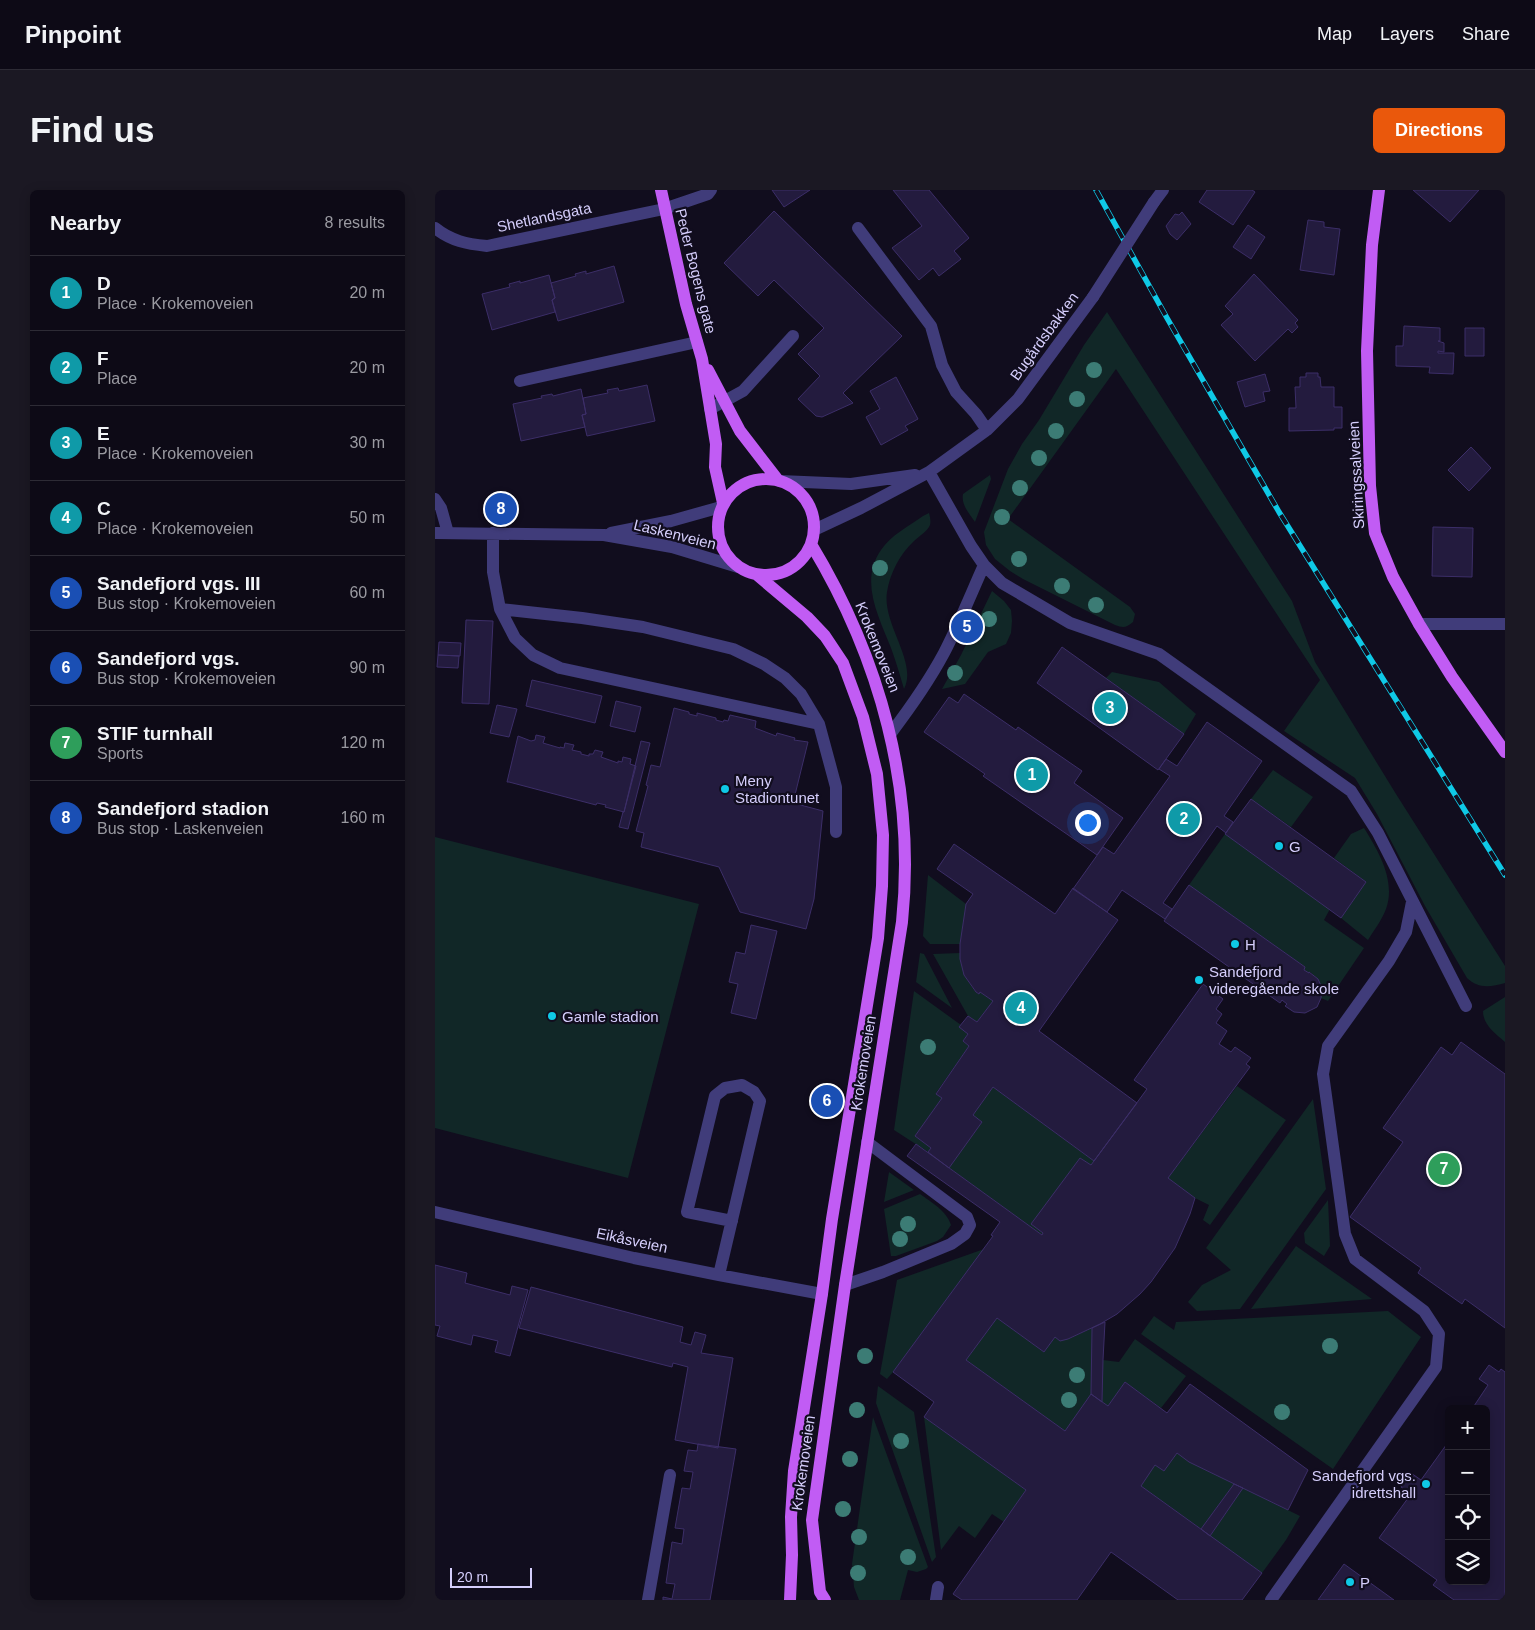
<!DOCTYPE html>
<meta charset="utf-8">
<style>
:root{--surface:#0d0a16;--page:#1b1823;--text:#f1f3f6;--muted:#9a9aa1;--line:#2d2b35;--accent:#ea580c}
body{margin:0;font-family:Helvetica,sans-serif;background:var(--page);color:var(--text)}
.controls{position:absolute;right:15px;bottom:15px;display:grid;overflow:hidden;border-radius:8px;box-shadow:0 2px 12px #0003}
.controls button{width:45px;height:45px;display:grid;place-items:center;padding:0;border:0;border-bottom:1px solid var(--line);background:var(--surface);color:var(--text);font:25px sans-serif}
.scale{position:absolute;left:15px;bottom:12px;width:82px;box-sizing:border-box;padding-left:5px;border:2px solid #d5cefc;border-top:0;font-size:14px;line-height:18px;white-space:nowrap;color:#d5cefc;-webkit-text-stroke:4px #110d1e;paint-order:stroke}
.you{position:absolute;left:652px;top:632px;width:18px;height:18px;margin:-12px;border:4px solid #fff;border-radius:50%;background:#1a73e8;box-shadow:0 0 0 8px #1a73e833}
.badge{display:grid;place-items:center;width:32px;height:32px;border-radius:50%;background:var(--accent);color:#fff;font-size:16px;font-weight:700}
.pin{position:absolute;translate:-50% -50%;border:2px solid #fff;box-shadow:0 1px 5px #0006}
.list{margin:0;padding:0;list-style:none}
h2{display:flex;justify-content:space-between;align-items:center;height:65px;margin:0;padding:0 20px;font-size:21px}
h2 small{font-size:16px;font-weight:400;color:var(--muted)}
.list li{display:grid;grid-template-columns:32px 1fr auto;gap:15px;align-items:center;box-sizing:border-box;height:75px;padding:0 20px;border-top:1px solid var(--line)}
.list b{display:block;font-size:19px;white-space:nowrap}
.list p{margin:0;font-size:16px;white-space:nowrap;color:var(--muted)}
.list em{font-size:16px;font-style:normal;color:var(--muted)}
.icon{flex:none;width:28px;height:28px;fill:none;stroke:currentColor;stroke-width:2;stroke-linecap:round;stroke-linejoin:round}
.map{position:relative;flex:none;width:1070px;height:1410px;overflow:hidden;border-radius:8px}
header{display:flex;align-items:center;gap:30px;box-sizing:border-box;height:70px;padding:0 25px;background:var(--surface);border-bottom:1px solid var(--line)}
header strong{font-size:24px}
nav{display:flex;gap:28px;margin-inline-start:auto;font-size:18px}
.intro{display:flex;align-items:center;justify-content:space-between;box-sizing:border-box;height:120px;padding:0 30px}
h1{margin:0;font-size:35px}
.button{padding:12px 22px;border-radius:8px;background:var(--accent);color:#fff;font-size:18px;font-weight:700}
main{display:flex;gap:30px;padding:0 30px}
aside{flex:1;background:var(--surface);border-radius:8px;box-shadow:0 2px 12px #0003}
.map>svg:first-child{display:block}
.green{fill:#112727}
.building{fill:#231b3e;stroke:#3c2e68}
.lines{fill:none;stroke-linecap:round;stroke-linejoin:round}
.minor{stroke:#403c7a;stroke-width:12}
.major{stroke:#c15cf4;stroke-width:12}
.rail-casing{stroke:#0fc9e6;stroke-width:5.5}
.rail{stroke:#110d1e;stroke-width:4;stroke-dasharray:11;stroke-linecap:butt}
.minor-bridge{stroke:#403c7a;stroke-width:12}
.tree{fill:#3c7c75}
.poi-dot{fill:#0fc9e6;stroke:#110d1e;stroke-width:2}
.labels{text-anchor:middle;dominant-baseline:central;stroke-width:4.5;stroke-linejoin:round;paint-order:stroke}
.street-label{font-size:15px;fill:#d5cefc;stroke:#110d1e}
.poi-label{font-size:15px;fill:#d5cefc;stroke:#110d1e;text-anchor:start}
</style>
<header>
<strong>Pinpoint</strong>
<nav><a>Map</a><a>Layers</a><a>Share</a></nav>
</header>
<div class="intro"><h1>Find us</h1><a class="button">Directions</a></div>
<main>
<aside>
<h2>Nearby<small>8 results</small></h2>
<ul class="list">
<li><span class="badge" style="background:#0f9aa8">1</span><div><b>D</b><p>Place · Krokemoveien</p></div><em>20 m</em></li>
<li><span class="badge" style="background:#0f9aa8">2</span><div><b>F</b><p>Place</p></div><em>20 m</em></li>
<li><span class="badge" style="background:#0f9aa8">3</span><div><b>E</b><p>Place · Krokemoveien</p></div><em>30 m</em></li>
<li><span class="badge" style="background:#0f9aa8">4</span><div><b>C</b><p>Place · Krokemoveien</p></div><em>50 m</em></li>
<li><span class="badge" style="background:#1a4fb4">5</span><div><b>Sandefjord vgs. III</b><p>Bus stop · Krokemoveien</p></div><em>60 m</em></li>
<li><span class="badge" style="background:#1a4fb4">6</span><div><b>Sandefjord vgs.</b><p>Bus stop · Krokemoveien</p></div><em>90 m</em></li>
<li><span class="badge" style="background:#2e9e5b">7</span><div><b>STIF turnhall</b><p>Sports</p></div><em>120 m</em></li>
<li><span class="badge" style="background:#1a4fb4">8</span><div><b>Sandefjord stadion</b><p>Bus stop · Laskenveien</p></div><em>160 m</em></li>
</ul>
</aside>
<div class="map">
<svg width="1070" height="1410" viewBox="0 0 1070 1410">
<rect width="100%" height="100%" fill="#110d1e"/>
<path class="green" d="M 672,122 L 857,411 L 880,472 L 961,604 L 1070,776 L 1070,793 C 1056,797 1043,799 1032,788 L 990,716 L 942,624 L 920,588 L 849,541 L 885,490 L 681,179 L 573,329 L 695,417 L 700,424 L 698,432 C 691,438 688,438 680,435 L 588,389 L 575,381 L 560,369 L 551,355 L 549,342 L 573,279 L 587,254 L 604,230 L 649,155 Z
M 555,285 L 556,289 L 540,332 C 534,323 526,315 528,304 Z
M 494,323 C 495,327 496,331 495,335 C 492,342 484,346 479,351 C 465,364 455,383 452,402 C 447,434 483,472 469,499 C 465,485 461,472 456,458 C 444,427 424,391 446,360 C 456,345 474,336 488,326 Z
M 557,401 L 569,411 L 576,420 L 577,431 L 576,443 L 571,454 L 553,462 L 530,494 L 507,499 L 526,465 Z
M 677,482 L 724,492 L 761,524 L 749,544 L 671,488 Z
M 838,580 L 878,607 L 856,637 L 816,609 Z
M 929,638 C 944,662 961,691 951,719 C 947,730 939,740 933,750 L 906,728 L 931,692 L 899,668 L 916,644 Z
M 790,644 L 895,719 L 889,730 L 929,758 L 893,811 L 886,808 C 889,796 884,790 875,782 L 874,783 L 869,780 L 870,777 L 754,695 Z
M 0,647 L 264,714 L 193,988 L 0,938 Z
M 493,685 L 531,714 L 525,754 L 495,754 L 488,746 Z
M 485,763 L 489,764 L 517,818 L 481,792 Z
M 525,763 C 525,778 532,793 543,804 L 545,802 L 558,811 L 542,832 L 533,826 L 498,764 Z
M 479,801 L 526,835 L 533,844 L 528,851 L 534,856 L 501,903 L 507,908 L 480,946 L 496,958 L 493,962 L 459,940 Z
M 1070,807 L 1070,852 C 1060,843 1048,835 1048,821 Z
M 802,896 L 851,930 L 775,1035 L 768,1030 L 774,1015 L 760,1008 L 733,988 Z
M 558,897 L 659,971 L 656,975 L 645,968 L 597,1034 L 608,1043 L 607,1045 L 514,978 L 547,932 L 538,925 Z
M 878,909 L 891,999 L 805,1119 L 762,1121 L 753,1112 L 767,1095 L 796,1080 L 771,1058 Z
M 454,982 L 479,1000 L 449,1012 Z
M 485,1004 C 496,1012 512,1021 516,1035 L 508,1047 L 502,1051 L 461,1066 L 456,1066 L 449,1019 Z
M 893,1010 L 895,1056 L 889,1066 L 870,1053 L 869,1043 Z
M 861,1056 L 937,1109 L 816,1119 Z
M 549,1059 L 458,1182 L 452,1189 L 445,1184 L 462,1090 Z
M 953,1121 L 986,1147 L 898,1279 L 706,1144 L 719,1126 L 739,1140 L 741,1132 Z
M 562,1128 L 609,1162 L 620,1147 L 633,1149 L 657,1138 L 656,1204 L 630,1241 L 531,1170 Z
M 700,1149 L 751,1186 L 726,1218 L 690,1192 L 673,1216 L 667,1212 L 668,1170 L 684,1172 Z
M 443,1196 L 479,1222 L 501,1367 L 497,1372 L 441,1213 Z
M 438,1227 L 493,1377 L 491,1379 L 482,1382 L 473,1380 L 465,1410 L 424,1410 L 419,1397 L 417,1374 Z
M 489,1227 L 591,1300 L 569,1332 L 557,1324 L 540,1348 L 524,1336 L 506,1360 Z
M 742,1263 L 799,1294 L 766,1339 L 706,1296 L 720,1275 L 729,1281 Z
M 808,1298 L 865,1326 L 851,1350 L 827,1383 L 775,1346 Z"/>
<path class="building" d="M 337,0 L 375,0 L 349,17 Z
M 458,0 L 494,0 L 534,48 L 519,61 L 526,69 L 504,86 L 498,78 L 484,90 L 457,58 L 487,36 Z
M 772,0 L 817,0 L 820,2 L 798,35 L 764,12 Z
M 978,0 L 1044,0 L 1015,32 Z
M 339,21 L 467,146 L 408,203 L 418,213 L 387,227 L 381,226 L 363,209 L 385,186 L 363,164 L 389,138 L 339,90 L 323,106 L 289,73 Z
M 747,22 L 756,34 L 742,50 L 735,44 L 731,36 L 740,24 L 744,25 Z
M 873,30 L 889,32 L 889,37 L 905,39 L 899,85 L 865,80 Z
M 813,35 L 830,47 L 816,69 L 798,57 Z
M 179,76 L 189,112 L 123,131 L 117,110 L 120,108 L 116,93 L 141,86 L 140,84 L 151,81 L 151,84 Z
M 819,84 L 863,130 L 860,133 L 863,137 L 857,143 L 853,139 L 820,171 L 786,135 L 798,124 L 790,116 Z
M 114,85 L 120,108 L 117,110 L 120,122 L 57,140 L 47,104 L 75,97 L 74,94 L 85,91 L 85,93 Z
M 969,136 L 1005,138 L 1005,151 L 1003,151 L 1009,153 L 1009,162 L 1003,161 L 1003,163 L 1019,163 L 1018,184 L 994,183 L 995,177 L 961,176 L 961,156 L 968,156 Z
M 1030,138 L 1049,138 L 1049,166 L 1030,166 Z
M 871,183 L 883,183 L 883,187 L 885,187 L 886,197 L 899,197 L 899,217 L 907,217 L 907,238 L 899,238 L 899,240 L 854,241 L 854,218 L 861,218 L 860,197 L 865,197 L 865,187 L 871,187 Z
M 830,184 L 835,201 L 828,202 L 830,211 L 810,217 L 802,192 Z
M 461,187 L 483,229 L 470,236 L 473,240 L 446,255 L 431,227 L 445,219 L 435,201 Z
M 212,195 L 220,231 L 152,246 L 147,225 L 151,224 L 148,208 L 173,203 L 172,200 L 183,198 L 184,201 Z
M 146,199 L 151,224 L 147,225 L 150,237 L 86,251 L 78,214 L 107,208 L 106,206 L 117,204 L 118,206 Z
M 1036,257 L 1056,278 L 1034,301 L 1013,280 Z
M 998,337 L 1038,338 L 1037,387 L 997,386 Z
M 31,430 L 58,431 L 54,514 L 27,513 Z
M 4,452 L 26,453 L 25,466 L 3,465 Z
M 627,457 L 749,544 L 723,580 L 602,493 Z
M 3,465 L 24,466 L 23,478 L 2,477 Z
M 97,490 L 167,506 L 160,533 L 91,516 Z
M 529,504 L 581,540 L 583,537 L 647,581 L 639,593 L 688,628 L 662,665 L 548,586 L 550,584 L 489,542 L 514,507 L 523,513 Z
M 181,511 L 206,517 L 200,542 L 175,536 Z
M 62,515 L 82,519 L 74,547 L 55,543 Z
M 239,518 L 254,522 L 254,524 L 262,526 L 262,523 L 281,528 L 281,530 L 288,532 L 289,530 L 293,531 L 295,525 L 321,531 L 320,538 L 341,546 L 342,543 L 360,548 L 359,550 L 373,552 L 358,613 L 388,621 L 379,709 L 371,739 L 305,722 L 284,677 L 206,657 L 209,643 L 201,641 L 213,596 L 211,595 L 216,575 L 225,577 Z
M 772,532 L 827,571 L 789,626 L 798,632 L 791,643 L 782,636 L 728,713 L 737,719 L 730,729 L 687,700 L 672,722 L 638,699 L 668,657 L 679,664 L 735,586 L 724,579 L 731,569 L 742,576 Z
M 101,545 L 110,547 L 108,553 L 125,558 L 125,557 L 129,558 L 130,553 L 139,555 L 137,560 L 146,562 L 146,564 L 154,566 L 154,564 L 158,564 L 160,560 L 168,562 L 166,567 L 183,573 L 183,571 L 187,572 L 188,567 L 196,569 L 195,574 L 201,576 L 189,622 L 170,617 L 171,615 L 162,613 L 161,615 L 74,592 L 72,592 L 83,546 L 96,551 L 100,550 Z
M 206,551 L 215,553 L 193,639 L 184,637 L 188,622 L 189,622 Z
M 816,609 L 931,692 L 906,728 L 790,644 Z
M 519,654 L 620,724 L 638,698 L 683,730 L 604,841 L 702,913 L 659,971 L 558,897 L 538,925 L 547,932 L 514,978 L 493,962 L 496,958 L 480,946 L 507,908 L 501,904 L 534,856 L 528,851 L 533,844 L 524,837 L 533,826 L 542,832 L 558,811 L 545,802 L 544,804 L 541,802 L 529,785 L 525,769 L 525,754 L 531,714 L 538,704 L 502,679 Z
M 754,695 L 870,777 L 869,780 L 874,783 L 874,782 L 883,789 L 887,798 L 886,808 L 882,817 L 870,823 L 859,822 L 850,816 L 852,814 L 847,810 L 845,813 L 729,731 Z
M 316,735 L 342,741 L 321,829 L 296,823 L 303,794 L 294,792 L 301,762 L 310,764 Z
M 768,794 L 788,809 L 781,819 L 787,824 L 781,833 L 792,841 L 784,854 L 796,862 L 800,857 L 816,868 L 811,874 L 815,877 L 733,988 L 760,1008 L 755,1024 L 740,1058 L 716,1092 L 705,1104 L 682,1124 L 665,1134 L 633,1149 L 625,1151 L 620,1147 L 609,1162 L 562,1128 L 531,1170 L 630,1241 L 656,1204 L 673,1216 L 690,1192 L 732,1223 L 755,1194 L 873,1280 L 853,1320 L 754,1272 L 742,1263 L 729,1281 L 720,1275 L 706,1296 L 827,1383 L 807,1410 L 743,1410 L 676,1362 L 642,1410 L 527,1410 L 518,1404 L 591,1300 L 489,1227 L 499,1212 L 458,1182 L 558,1046 L 556,1045 L 565,1032 L 472,966 L 481,954 L 607,1045 L 608,1043 L 596,1034 L 645,968 L 656,975 L 712,899 L 699,890 Z
M 1026,852 L 1070,884 L 1070,1138 L 1030,1109 L 1027,1114 L 983,1083 L 986,1078 L 915,1027 L 968,952 L 948,938 L 1006,857 L 1017,865 Z
M 0,1075 L 32,1083 L 30,1093 L 75,1105 L 77,1096 L 93,1100 L 75,1166 L 60,1162 L 63,1151 L 38,1145 L 36,1155 L 2,1146 L 5,1136 L 0,1135 Z
M 96,1097 L 248,1137 L 245,1152 L 256,1155 L 260,1142 L 271,1145 L 266,1163 L 298,1168 L 283,1258 L 240,1250 L 253,1177 L 238,1173 L 237,1177 L 84,1138 Z
M 670,1132 L 668,1170 L 667,1212 L 656,1204 L 657,1138 Z
M 1054,1175 L 1064,1182 L 1066,1179 L 1070,1182 L 1070,1410 L 1019,1410 L 998,1395 L 1002,1390 L 944,1348 L 976,1304 L 966,1297 L 976,1283 L 986,1290 L 1014,1251 L 1014,1391 L 1051,1391 L 1051,1219 L 1037,1219 L 1053,1195 L 1044,1189 Z
M 263,1254 L 301,1259 L 275,1410 L 228,1410 L 228,1407 L 237,1409 L 240,1394 L 231,1393 L 237,1352 L 247,1354 L 249,1339 L 240,1338 L 247,1298 L 255,1299 L 258,1282 L 249,1281 L 253,1260 L 262,1261 Z
M 799,1294 L 808,1298 L 775,1346 L 766,1339 Z
M 909,1374 L 959,1410 L 883,1410 Z"/>
<g class="lines">
<path class="minor" d="M 719,12 L 728,0
M 0,38 C 16,51 32,54 52,56 L 229,19 L 273,4 L 276,0
M 423,38 L 496,136 L 507,175 L 521,202 L 541,224 L 552,240
M 85,191 L 262,152
M 275,219 L 308,201 L 358,146
M 494,282 L 536,356 L 549,375 L 567,393 L 635,433 L 724,464 L 916,601 L 943,643 L 1031,816
M 345,291 L 416,294 L 480,285
M 0,309 L 6,318 L 13,343
M 379,340 L 426,318 L 494,282 L 552,240 L 583,209 L 658,107
M 0,343 L 169,345 L 237,357 L 303,377
M 58,343 L 58,382 L 65,419 L 80,448 L 98,465 L 125,478 L 384,534
M 176,343 L 236,331 L 286,317
M 65,419 L 147,428 L 208,437 L 298,459 L 329,474 L 350,488 L 366,504 L 384,534 L 401,597 L 401,642
M 984,434 L 1070,434
M 456,543 C 475,518 494,491 509,463 C 524,434 536,404 549,375
M 0,1022 L 199,1068 L 284,1085 L 387,1104
M 284,1085 L 325,911 L 319,902 L 307,895 L 290,898 L 280,906 L 252,1022 L 297,1031
M 410,1095 L 448,1082 L 516,1054 L 530,1044 L 535,1035 L 532,1027 L 432,952
M 213,1410 L 235,1285
M 501,1410 L 503,1397
M 836,1410 L 1001,1177 L 1004,1144 L 989,1121 L 920,1069 L 910,1044 L 888,884 L 893,856 L 954,771 L 971,742 L 977,712"/>
<path class="major" d="M 226,0 L 251,114 L 267,169 L 281,254 L 280,277 L 288,313
M 944,0 L 937,55 L 932,161 L 935,296 L 940,343 L 958,387 L 984,434 L 1017,487 L 1070,562
M 273,180 L 305,241 L 342,289
M283 337a48 48 0 1 1 96 0a48 48 0 1 1-96 0Z
M 376,354 C 445,468 481,598 467,732 L 410,1095 L 377,1330 L 385,1402 L 390,1410
M 321,384 L 372,427 L 390,446 L 408,473 L 428,527 L 442,584 L 448,645 L 447,696 L 443,748 L 397,1029 L 387,1104 L 359,1281 L 356,1327 L 357,1365 L 355,1410"/>
<g class="rail-casing">
<path id="rail" d="M 661,0 L 732,128 L 844,322 L 1070,685"/>
</g>
<use href="#rail" class="rail"/>
<path class="minor-bridge" d="M 658,107 L 719,12"/>
</g>
<g class="tree">
<circle cx="659" cy="180" r="8"/>
<circle cx="642" cy="209" r="8"/>
<circle cx="621" cy="241" r="8"/>
<circle cx="604" cy="268" r="8"/>
<circle cx="585" cy="298" r="8"/>
<circle cx="567" cy="327" r="8"/>
<circle cx="584" cy="369" r="8"/>
<circle cx="445" cy="378" r="8"/>
<circle cx="627" cy="396" r="8"/>
<circle cx="661" cy="415" r="8"/>
<circle cx="554" cy="429" r="8"/>
<circle cx="520" cy="483" r="8"/>
<circle cx="493" cy="857" r="8"/>
<circle cx="473" cy="1034" r="8"/>
<circle cx="465" cy="1049" r="8"/>
<circle cx="895" cy="1156" r="8"/>
<circle cx="430" cy="1166" r="8"/>
<circle cx="642" cy="1185" r="8"/>
<circle cx="634" cy="1210" r="8"/>
<circle cx="422" cy="1220" r="8"/>
<circle cx="847" cy="1222" r="8"/>
<circle cx="466" cy="1251" r="8"/>
<circle cx="415" cy="1269" r="8"/>
<circle cx="408" cy="1319" r="8"/>
<circle cx="424" cy="1347" r="8"/>
<circle cx="473" cy="1367" r="8"/>
<circle cx="423" cy="1383" r="8"/>
</g>
<g class="poi-dot">
<circle cx="290" cy="599" r="5"/>
<circle cx="844" cy="656" r="5"/>
<circle cx="800" cy="754" r="5"/>
<circle cx="764" cy="790" r="5"/>
<circle cx="117" cy="826" r="5"/>
<circle cx="991" cy="1294" r="5"/>
<circle cx="915" cy="1392" r="5"/>
</g>
<g class="labels">
<g class="street-label">
<text transform="translate(109 27) rotate(-12)">Shetlandsgata</text>
<text transform="translate(261 81) rotate(76)">Peder Bogens gate</text>
<text transform="translate(609 146) rotate(-54)">Bugårdsbakken</text>
<text transform="translate(921 285) rotate(-93)">Skiringssalveien</text>
<text transform="translate(240 344) rotate(14)">Laskenveien</text>
<text transform="translate(443 457) rotate(68)">Krokemoveien</text>
<text transform="translate(428 873) rotate(-81)">Krokemoveien</text>
<text transform="translate(197 1050) rotate(12)">Eikåsveien</text>
<text transform="translate(368 1273) rotate(-82)">Krokemoveien</text>
</g>
<g class="poi-label">
<text x="300" y="590">Meny<tspan x="300" dy="17">Stadiontunet</tspan></text>
<text x="854" y="656">G</text>
<text x="810" y="754">H</text>
<text x="774" y="781">Sandefjord<tspan x="774" dy="17">videregående skole</tspan></text>
<text x="127" y="826">Gamle stadion</text>
<text x="981" y="1285" text-anchor="end">Sandefjord vgs.<tspan x="981" dy="17">idrettshall</tspan></text>
<text x="925" y="1392">P</text>
</g>
</g>
</svg>
<div class="controls">
<button>+</button>
<button>−</button>
<button><svg class="icon" aria-label="locate" viewBox="0 0 24 24"><circle cx="12" cy="12" r="6"/><path d="M12 2v4M12 18v4M2 12h4M18 12h4"/></svg></button>
<button><svg class="icon" aria-label="layers" viewBox="0 0 24 24"><path d="M12 4l9 5-9 5-9-5zM3 14l9 5 9-5"/></svg></button>
</div>
<div class="scale">20 m</div>
<div class="you"></div>
<div class="pin badge" style="left:597px;top:585px;background:#0f9aa8">1</div>
<div class="pin badge" style="left:749px;top:629px;background:#0f9aa8">2</div>
<div class="pin badge" style="left:675px;top:518px;background:#0f9aa8">3</div>
<div class="pin badge" style="left:586px;top:818px;background:#0f9aa8">4</div>
<div class="pin badge" style="left:532px;top:437px;background:#1a4fb4">5</div>
<div class="pin badge" style="left:392px;top:911px;background:#1a4fb4">6</div>
<div class="pin badge" style="left:1009px;top:979px;background:#2e9e5b">7</div>
<div class="pin badge" style="left:66px;top:319px;background:#1a4fb4">8</div>
</div>
</main>
